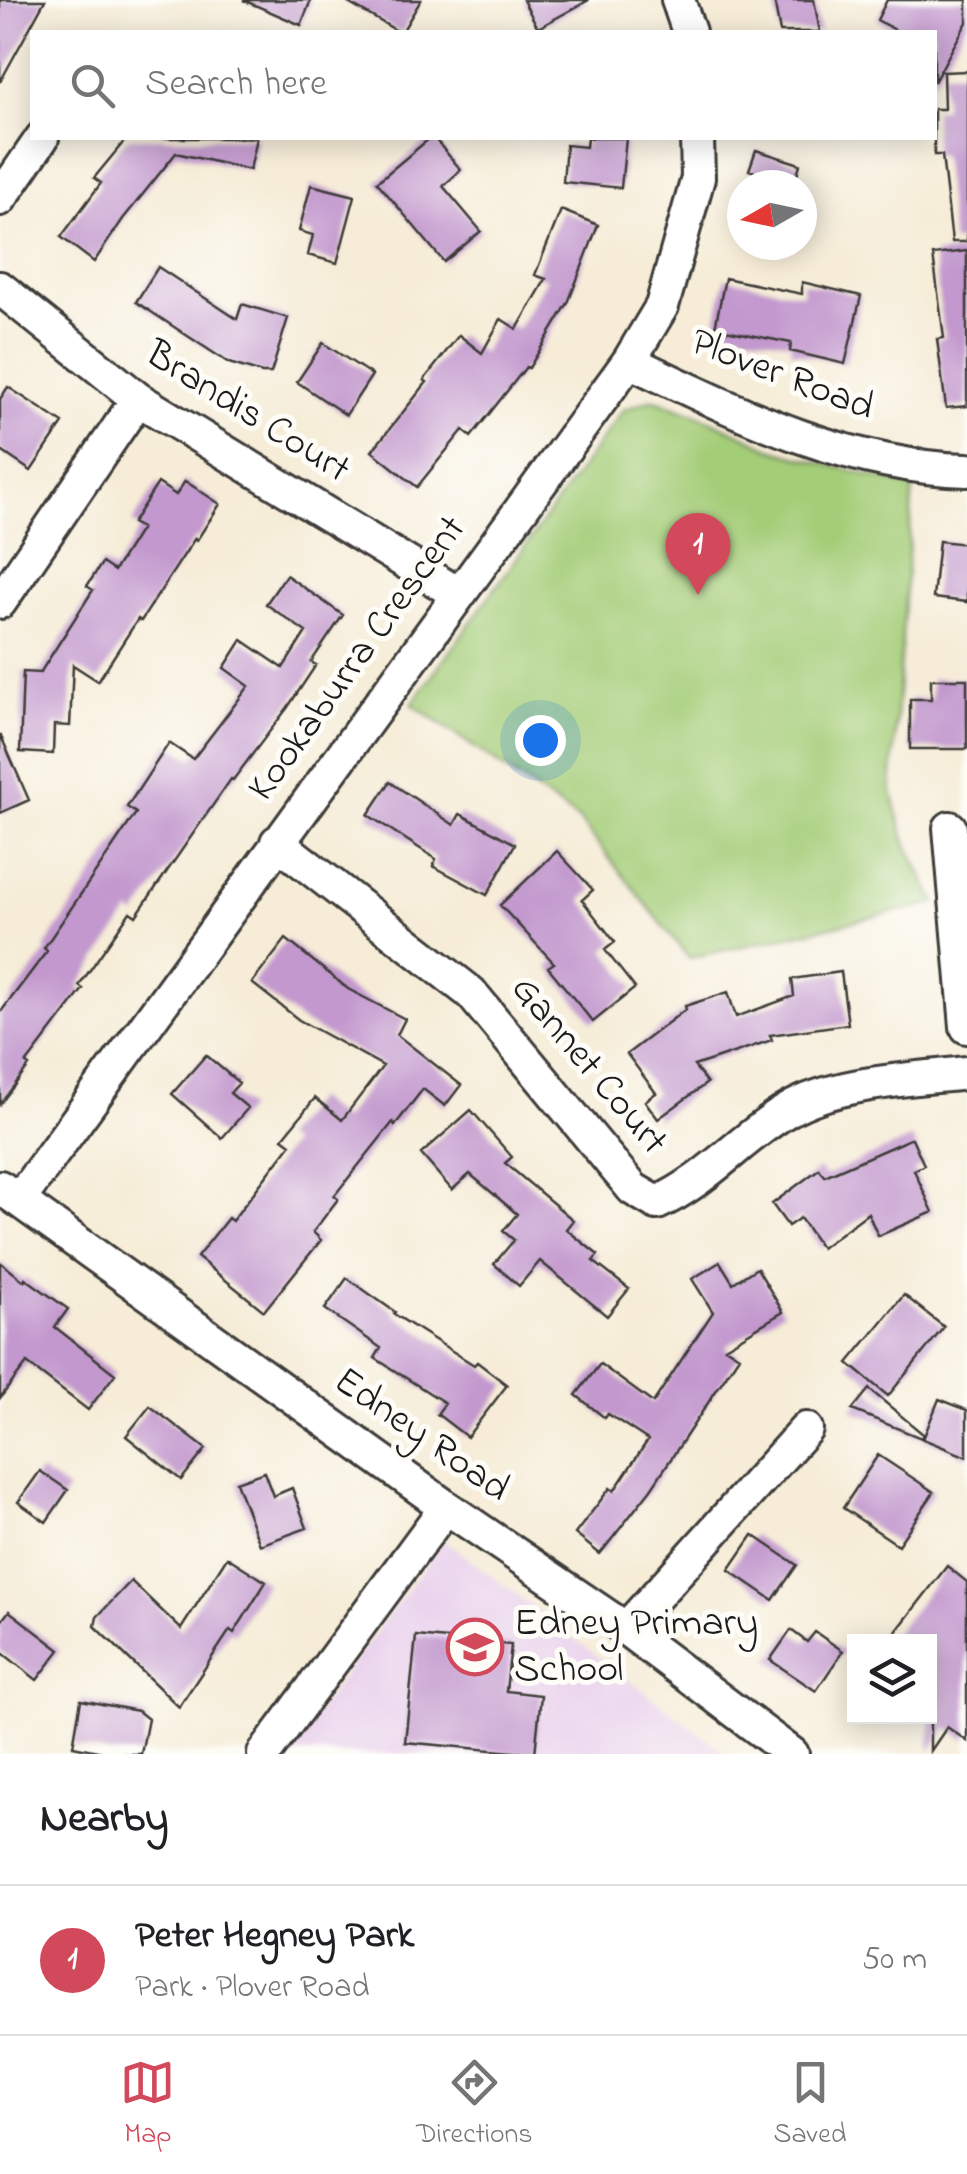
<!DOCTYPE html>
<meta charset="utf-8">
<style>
:root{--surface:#fff;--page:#f2f2f2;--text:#202124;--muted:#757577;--line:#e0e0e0;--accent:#d1495b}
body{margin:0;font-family:"Indie Flower",sans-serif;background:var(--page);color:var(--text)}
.controls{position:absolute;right:30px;bottom:30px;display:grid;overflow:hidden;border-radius:0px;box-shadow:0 5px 25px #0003}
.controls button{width:90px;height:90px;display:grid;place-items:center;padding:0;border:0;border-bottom:2px solid var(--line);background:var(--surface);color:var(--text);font:50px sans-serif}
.compass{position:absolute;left:727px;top:170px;width:90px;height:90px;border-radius:50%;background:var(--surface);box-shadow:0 5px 25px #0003;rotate:261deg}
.you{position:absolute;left:540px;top:740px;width:35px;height:35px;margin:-25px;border:8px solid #fff;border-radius:50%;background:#1a73e8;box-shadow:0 0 0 15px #1a73e833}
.badge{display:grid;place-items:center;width:65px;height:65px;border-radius:50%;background:var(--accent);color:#fff;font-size:32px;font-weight:700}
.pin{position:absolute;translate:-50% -82px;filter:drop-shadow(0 2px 5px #0008)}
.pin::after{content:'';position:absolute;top:52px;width:35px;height:30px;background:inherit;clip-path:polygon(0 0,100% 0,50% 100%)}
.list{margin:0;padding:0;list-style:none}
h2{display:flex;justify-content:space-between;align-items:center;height:130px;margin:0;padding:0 40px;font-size:42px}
h2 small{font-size:32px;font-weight:400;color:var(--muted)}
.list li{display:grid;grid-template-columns:65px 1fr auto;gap:30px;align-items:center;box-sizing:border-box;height:150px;padding:0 40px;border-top:2px solid var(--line)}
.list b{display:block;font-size:38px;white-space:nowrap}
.list p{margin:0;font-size:32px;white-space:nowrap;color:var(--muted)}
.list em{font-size:32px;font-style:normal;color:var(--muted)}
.icon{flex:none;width:55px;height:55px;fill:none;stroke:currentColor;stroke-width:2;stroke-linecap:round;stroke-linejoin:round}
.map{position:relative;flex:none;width:967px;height:1754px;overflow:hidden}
.search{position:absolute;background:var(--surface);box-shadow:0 5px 25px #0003;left:30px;right:30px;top:30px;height:110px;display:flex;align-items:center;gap:25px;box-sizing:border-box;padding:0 35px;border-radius:0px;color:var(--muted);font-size:38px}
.sheet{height:280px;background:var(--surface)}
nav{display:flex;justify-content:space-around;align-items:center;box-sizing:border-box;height:140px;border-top:2px solid var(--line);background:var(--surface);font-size:28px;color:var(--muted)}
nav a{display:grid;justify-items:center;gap:5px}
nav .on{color:var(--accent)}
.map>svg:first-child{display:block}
.built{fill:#e9d1ed}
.green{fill:#a4cd78;stroke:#60744a;stroke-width:2.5}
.building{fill:#c298ce}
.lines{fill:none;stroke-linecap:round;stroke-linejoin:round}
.street-casing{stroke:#3d3b38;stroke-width:38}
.street{stroke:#fff;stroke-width:32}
.labels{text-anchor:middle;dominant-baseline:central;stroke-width:10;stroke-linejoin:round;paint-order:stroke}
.street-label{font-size:40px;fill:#1c1c1c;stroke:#fdfcf7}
.poi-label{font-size:40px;fill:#1c1c1c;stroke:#fdfcf7;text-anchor:start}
</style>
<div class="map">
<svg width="967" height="1754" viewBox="0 0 967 1754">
<rect width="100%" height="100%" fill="#fdfcf7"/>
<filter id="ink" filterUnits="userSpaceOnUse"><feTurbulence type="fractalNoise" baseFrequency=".01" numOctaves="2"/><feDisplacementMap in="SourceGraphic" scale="20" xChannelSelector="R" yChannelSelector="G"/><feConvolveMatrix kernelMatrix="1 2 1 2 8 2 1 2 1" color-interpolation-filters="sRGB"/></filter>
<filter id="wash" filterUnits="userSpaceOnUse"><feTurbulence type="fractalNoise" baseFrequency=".0048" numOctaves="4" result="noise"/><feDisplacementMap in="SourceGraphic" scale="40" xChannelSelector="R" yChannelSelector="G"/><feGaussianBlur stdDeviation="2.25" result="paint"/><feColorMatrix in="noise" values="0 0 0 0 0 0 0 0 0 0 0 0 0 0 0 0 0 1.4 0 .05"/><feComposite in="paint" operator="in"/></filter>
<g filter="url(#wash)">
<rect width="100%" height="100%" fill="#f6ecd7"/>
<path class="built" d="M 444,1540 L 727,1754 L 286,1754 Z"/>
<path class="green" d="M 652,399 L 703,417 L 777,451 L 913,487 L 891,789 L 906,843 L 936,903 L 689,958 L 579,820 L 412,704 L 623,410 Z"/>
<g id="blocks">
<path class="building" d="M 0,0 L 45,0 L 0,82 Z
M 243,0 L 311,0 L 301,25 Z
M 343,0 L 421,0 L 402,32 L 399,32 Z
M 523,0 L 589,0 L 538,28 Z
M 774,0 L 814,0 L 820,32 L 780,32 Z
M 887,0 L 967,0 L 967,22 L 934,82 L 934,32 L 899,32 L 877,20 Z
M 967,71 L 967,242 L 952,242 L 942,155 L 934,155 L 934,109 L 944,109 L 943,72 Z
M 127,138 L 257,138 L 250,170 L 176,153 L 123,219 L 94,262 L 61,237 L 101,183 L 94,178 Z
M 430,138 L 434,138 L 461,170 L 443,186 L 481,231 L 444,262 L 377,182 Z
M 587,138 L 626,138 L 621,188 L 563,182 L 566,145 L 586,147 Z
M 756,150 L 800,164 L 794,185 L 769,185 L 771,177 L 749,170 Z
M 311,185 L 355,196 L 337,263 L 308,255 L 313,235 L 299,231 Z
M 561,210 L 598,225 L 568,303 L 529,368 L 526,367 L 471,437 L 463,430 L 417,487 L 372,451 L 427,382 L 424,380 L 459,335 L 482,353 L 501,319 L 517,329 L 546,279 L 535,275 Z
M 967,251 L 967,406 L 946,408 L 937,339 L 944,338 L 933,255 Z
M 158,267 L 237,319 L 242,304 L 288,318 L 271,373 L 262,373 L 229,363 L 136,302 Z
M 725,278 L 802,294 L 802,282 L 861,296 L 845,364 L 790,351 L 791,343 L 715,328 Z
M 323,343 L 372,375 L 346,415 L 297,382 Z
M 8,387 L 63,423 L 31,471 L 0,450 L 0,399 Z
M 185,481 L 220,504 L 197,540 L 195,538 L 141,621 L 138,619 L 98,681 L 73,665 L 70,726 L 54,725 L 53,754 L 20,752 L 23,672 L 40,673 L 93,590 L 87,586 L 102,563 L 114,571 L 141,528 L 132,523 L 158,483 L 176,495 Z
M 939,541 L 967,544 L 967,602 L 933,598 Z
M 286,575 L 343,615 L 311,662 L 316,665 L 288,707 L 233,780 L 231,779 L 136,916 L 130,912 L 79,986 L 83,989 L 26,1064 L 29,1066 L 0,1104 L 0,1013 L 47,951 L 44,948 L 136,813 L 127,807 L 169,743 L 193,759 L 249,686 L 224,668 L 242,640 L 283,668 L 306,632 L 266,604 Z
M 931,679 L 967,679 L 967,749 L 910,749 L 910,699 L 931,699 Z
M 0,734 L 29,800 L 0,813 Z
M 390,782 L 454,825 L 460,814 L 515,844 L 487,895 L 433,866 L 436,859 L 368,815 Z
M 557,851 L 593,890 L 582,900 L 615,942 L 605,950 L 635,988 L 593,1022 L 548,967 L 554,963 L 500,905 Z
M 286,939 L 348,989 L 405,1019 L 397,1035 L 461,1085 L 445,1106 L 423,1089 L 395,1125 L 393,1122 L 334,1196 L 338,1199 L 313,1232 L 321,1240 L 264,1311 L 197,1257 L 228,1218 L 232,1221 L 291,1144 L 283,1138 L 315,1098 L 342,1120 L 383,1066 L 299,1020 L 252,983 Z
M 841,972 L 848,1024 L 770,1035 L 772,1040 L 694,1066 L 707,1083 L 658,1119 L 645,1101 L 656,1093 L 627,1054 L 686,1009 L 685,1006 L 728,992 L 736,1017 L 794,996 L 792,979 Z
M 206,1055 L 239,1083 L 230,1093 L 248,1108 L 222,1138 L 172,1094 Z
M 471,1110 L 512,1157 L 505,1163 L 573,1220 L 566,1229 L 598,1255 L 593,1261 L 629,1289 L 607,1316 L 540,1261 L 519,1286 L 494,1264 L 514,1240 L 503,1231 L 517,1214 L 470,1174 L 452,1190 L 421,1154 Z
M 912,1138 L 924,1165 L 914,1170 L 933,1212 L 878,1236 L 868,1213 L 821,1248 L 800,1218 L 788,1226 L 772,1204 L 819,1169 L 825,1176 Z
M 0,1262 L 24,1281 L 25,1278 L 68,1309 L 55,1327 L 115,1374 L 88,1410 L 27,1363 L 0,1398 Z
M 720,1262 L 733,1283 L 757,1268 L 783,1312 L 725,1347 L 739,1356 L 651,1489 L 600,1554 L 575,1534 L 610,1488 L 614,1491 L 648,1440 L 608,1414 L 605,1418 L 576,1395 L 600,1364 L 653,1403 L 713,1312 L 692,1279 Z
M 347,1278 L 395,1312 L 394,1314 L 474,1365 L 477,1362 L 507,1385 L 467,1437 L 437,1414 L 445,1403 L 375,1358 L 381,1348 L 325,1309 Z
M 904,1295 L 944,1327 L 888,1396 L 848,1363 Z
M 869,1389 L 923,1434 L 921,1438 L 852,1410 Z
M 939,1399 L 967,1410 L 967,1457 L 923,1439 Z
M 150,1406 L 206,1449 L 181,1480 L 126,1436 Z
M 878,1455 L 934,1492 L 898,1545 L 843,1508 Z
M 40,1471 L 68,1490 L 46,1522 L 18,1502 Z
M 264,1472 L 273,1496 L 292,1488 L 307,1528 L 260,1545 L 236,1482 Z
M 753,1535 L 797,1565 L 773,1600 L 729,1570 Z
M 227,1557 L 266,1582 L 234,1633 L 230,1630 L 179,1707 L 95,1626 L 97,1617 L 131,1581 L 181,1629 Z
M 947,1566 L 967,1582 L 967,1741 L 947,1727 L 930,1752 L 930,1642 L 888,1642 Z
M 9,1611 L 60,1650 L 37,1680 L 0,1651 L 0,1623 Z
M 791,1630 L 807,1642 L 815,1632 L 843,1651 L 816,1691 L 770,1660 Z
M 416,1636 L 511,1645 L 506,1691 L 541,1695 L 535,1754 L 405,1742 Z
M 81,1700 L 138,1711 L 148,1719 L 141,1754 L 112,1754 L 73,1746 Z"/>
</g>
</g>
<g filter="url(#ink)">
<use href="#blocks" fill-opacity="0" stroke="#3d3b38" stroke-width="2.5"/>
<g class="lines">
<g class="street-casing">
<path id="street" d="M 678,0 L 689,32
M 0,199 L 42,138
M 0,288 L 138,399 L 458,594
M 629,361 C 736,412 845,467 967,470
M 0,602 L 138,399
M 950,828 L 967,1027
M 277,842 L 471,993 L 633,1189 L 657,1203 C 707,1181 742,1137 788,1110 C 834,1082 914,1079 967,1073
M 0,1187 L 446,1507 L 626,1629 L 792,1754
M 19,1200 L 629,361 L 662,306 L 698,178 L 697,138
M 626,1629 L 806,1429
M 264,1754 L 446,1507"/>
</g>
<use href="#street" class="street"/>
</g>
</g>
<defs>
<g id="school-ring" transform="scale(2.875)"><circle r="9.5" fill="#fdfcf7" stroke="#d1495b" stroke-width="1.5"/><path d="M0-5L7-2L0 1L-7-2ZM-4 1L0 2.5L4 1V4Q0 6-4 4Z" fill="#d1495b"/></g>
</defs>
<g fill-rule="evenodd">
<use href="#school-ring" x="475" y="1647"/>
</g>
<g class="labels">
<g class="street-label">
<text transform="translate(782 376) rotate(21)">Plover Road</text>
<text transform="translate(247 413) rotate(32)">Brandis Court</text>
<text transform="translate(358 659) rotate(-54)">Kookaburra Crescent</text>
<text transform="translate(588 1066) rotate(50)">Gannet Court</text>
<text transform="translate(421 1436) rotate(35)">Edney Road</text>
</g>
<g class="poi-label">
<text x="514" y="1624">Edney Primary<tspan x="514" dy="46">School</tspan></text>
</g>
</g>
</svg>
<div class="controls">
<button><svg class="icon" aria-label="layers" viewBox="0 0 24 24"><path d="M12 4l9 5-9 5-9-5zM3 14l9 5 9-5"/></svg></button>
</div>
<svg class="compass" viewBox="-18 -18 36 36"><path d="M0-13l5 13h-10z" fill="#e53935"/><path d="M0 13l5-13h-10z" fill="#757577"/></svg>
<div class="you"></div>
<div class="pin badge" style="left:698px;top:595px">1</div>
<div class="search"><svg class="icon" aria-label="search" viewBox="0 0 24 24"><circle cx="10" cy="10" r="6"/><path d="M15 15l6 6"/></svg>Search here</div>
</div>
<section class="sheet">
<h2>Nearby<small></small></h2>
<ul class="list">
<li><span class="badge">1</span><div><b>Peter Hegney Park</b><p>Park · Plover Road</p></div><em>50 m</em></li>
</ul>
</section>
<nav>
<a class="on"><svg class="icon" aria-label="map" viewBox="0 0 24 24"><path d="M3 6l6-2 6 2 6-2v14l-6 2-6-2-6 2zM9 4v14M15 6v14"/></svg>Map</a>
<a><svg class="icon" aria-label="directions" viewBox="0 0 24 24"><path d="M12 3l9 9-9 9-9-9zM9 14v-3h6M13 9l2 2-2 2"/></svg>Directions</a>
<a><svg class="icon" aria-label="saved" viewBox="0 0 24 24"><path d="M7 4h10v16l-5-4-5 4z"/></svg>Saved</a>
</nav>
